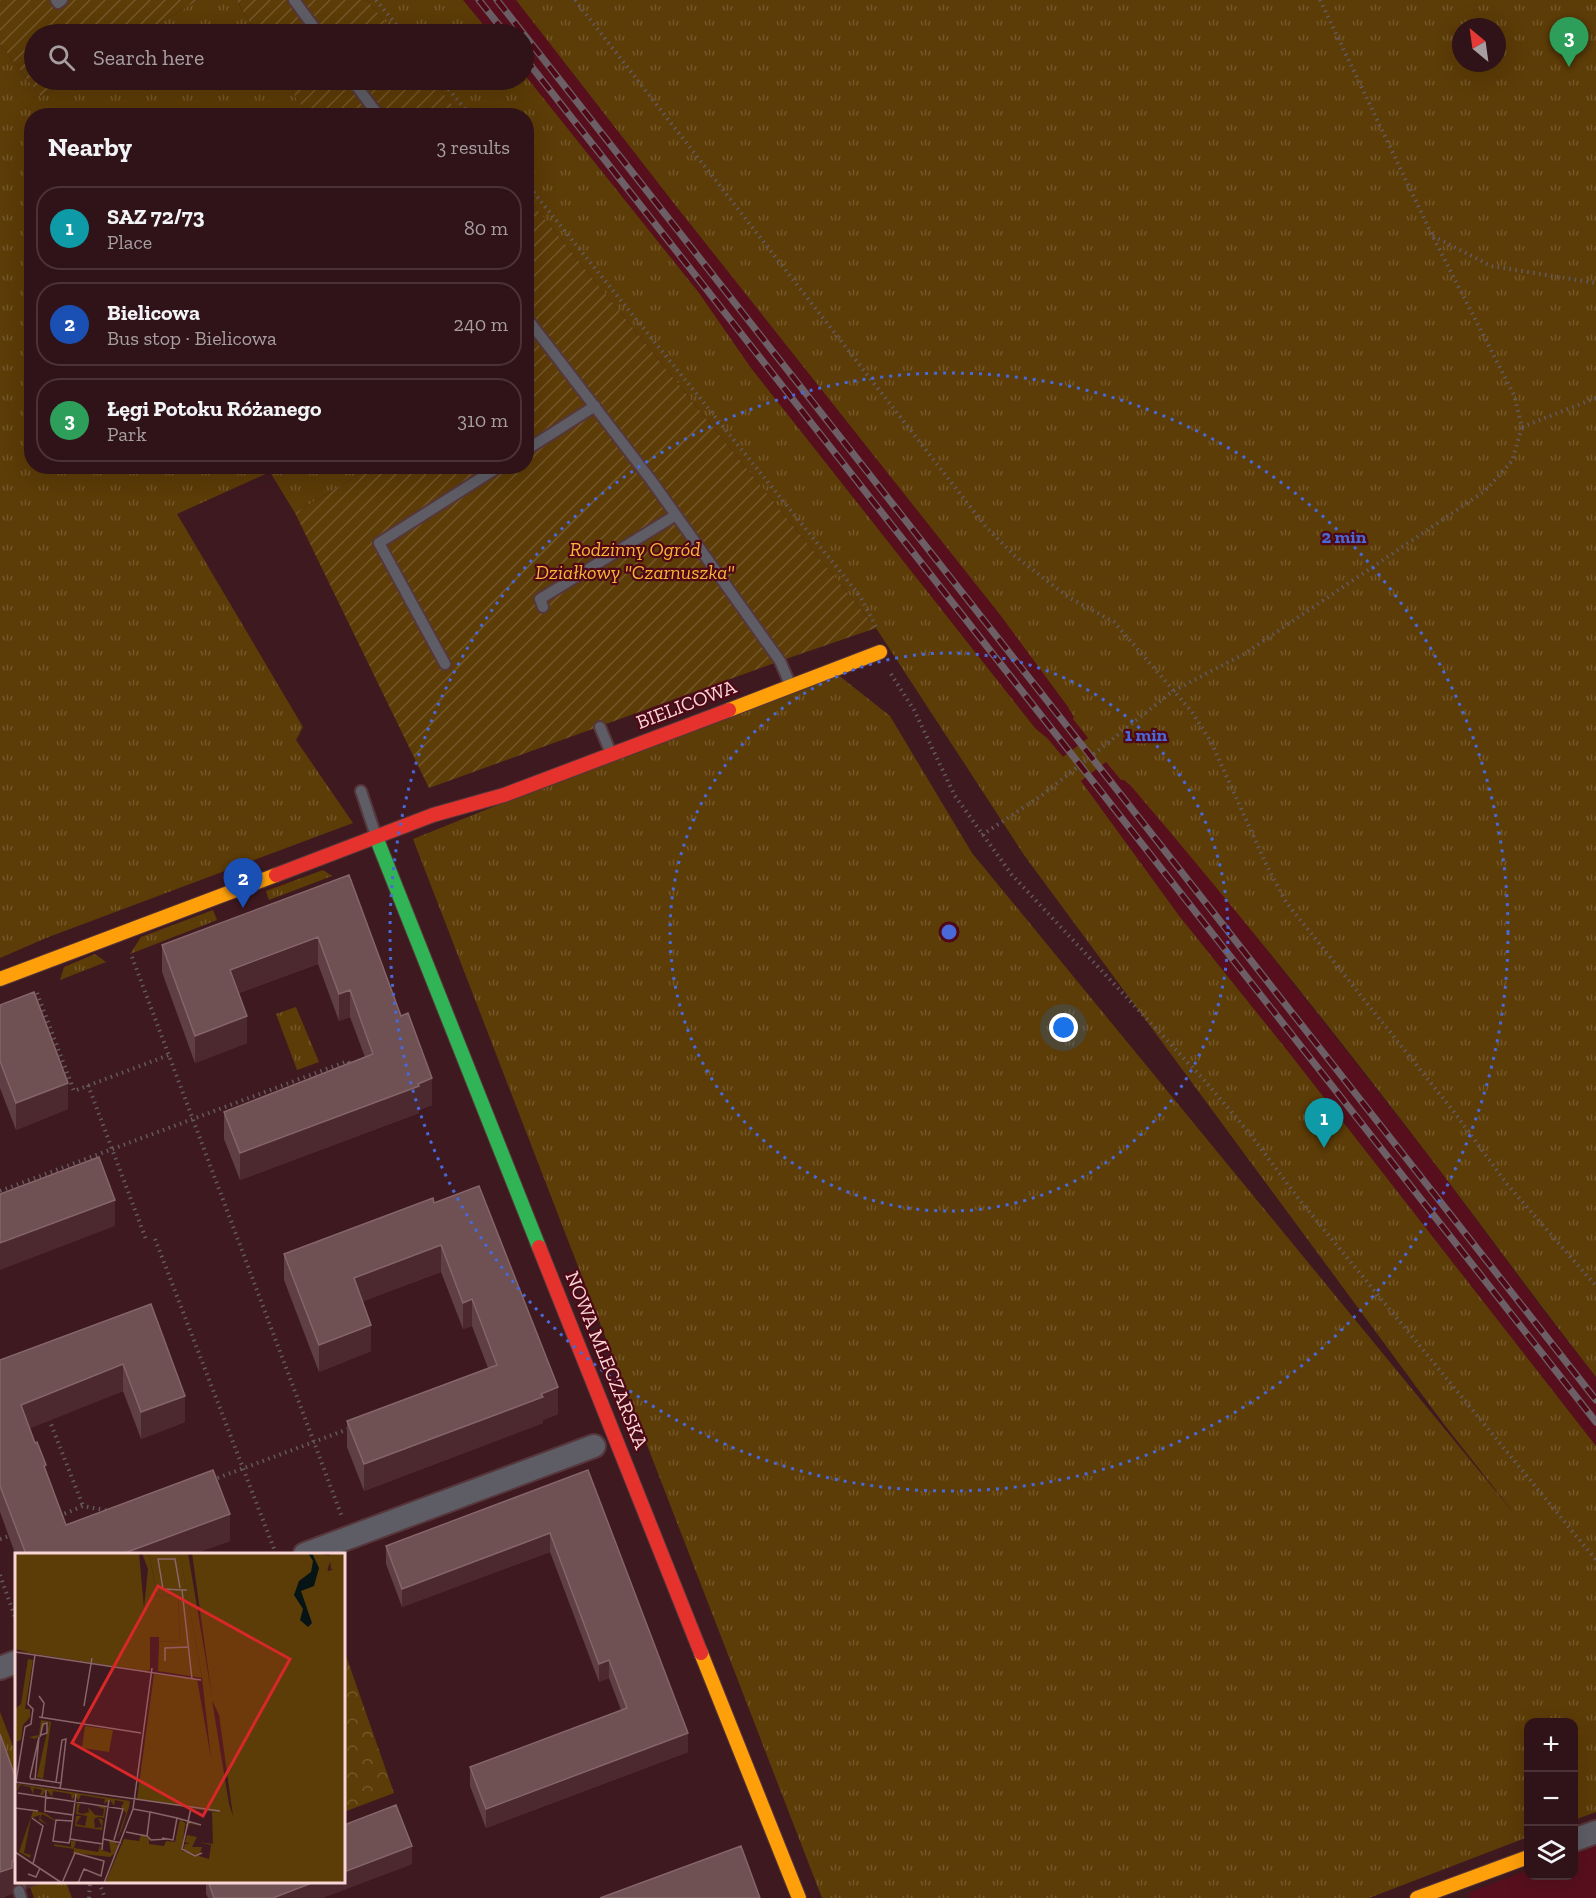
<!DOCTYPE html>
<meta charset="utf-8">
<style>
:root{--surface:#2f1318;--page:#371c21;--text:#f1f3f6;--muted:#a79ea2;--line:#4a3237;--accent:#b89496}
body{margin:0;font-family:"Zilla Slab",serif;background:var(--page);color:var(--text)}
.controls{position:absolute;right:18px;bottom:18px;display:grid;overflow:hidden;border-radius:12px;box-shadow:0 6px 24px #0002}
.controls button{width:54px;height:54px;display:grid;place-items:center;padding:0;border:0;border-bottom:2px solid var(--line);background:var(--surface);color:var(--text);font:30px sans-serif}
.compass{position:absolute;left:1452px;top:18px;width:54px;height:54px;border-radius:50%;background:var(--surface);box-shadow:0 6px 24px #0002;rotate:331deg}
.you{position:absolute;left:1064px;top:1028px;width:21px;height:21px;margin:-15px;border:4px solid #fff;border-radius:50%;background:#1a73e8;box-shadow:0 0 0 9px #1a73e833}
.badge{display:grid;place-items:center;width:39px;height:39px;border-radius:50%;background:var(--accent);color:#fff;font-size:20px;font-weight:700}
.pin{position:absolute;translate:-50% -50px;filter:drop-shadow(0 2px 3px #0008)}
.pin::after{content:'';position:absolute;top:32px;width:21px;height:18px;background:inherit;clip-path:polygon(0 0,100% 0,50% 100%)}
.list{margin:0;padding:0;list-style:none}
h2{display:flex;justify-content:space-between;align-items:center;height:78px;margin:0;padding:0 24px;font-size:26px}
h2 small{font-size:20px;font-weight:400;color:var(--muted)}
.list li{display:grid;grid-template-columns:39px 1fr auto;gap:18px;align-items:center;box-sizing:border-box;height:84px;margin:0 12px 12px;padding:0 12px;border:2px solid var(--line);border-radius:24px}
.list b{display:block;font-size:22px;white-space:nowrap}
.list p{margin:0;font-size:20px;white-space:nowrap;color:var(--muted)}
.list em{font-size:20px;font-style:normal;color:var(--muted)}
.icon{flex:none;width:33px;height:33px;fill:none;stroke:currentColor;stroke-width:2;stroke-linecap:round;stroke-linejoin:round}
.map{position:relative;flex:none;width:1596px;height:1898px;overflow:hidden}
.search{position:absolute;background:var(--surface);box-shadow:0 6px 24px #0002;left:24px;top:24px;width:510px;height:66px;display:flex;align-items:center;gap:15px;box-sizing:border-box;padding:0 21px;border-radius:33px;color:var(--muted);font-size:22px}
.panel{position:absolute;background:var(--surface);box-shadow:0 6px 24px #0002;left:24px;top:108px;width:510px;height:366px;border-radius:24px}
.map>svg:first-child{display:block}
.built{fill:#580f1d}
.grass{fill:url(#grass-tufts);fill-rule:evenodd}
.forest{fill:url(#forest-crowns)}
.garden{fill:url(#garden-furrows)}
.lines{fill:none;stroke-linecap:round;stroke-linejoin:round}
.lane-casing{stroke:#56373b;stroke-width:14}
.street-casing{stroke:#56373b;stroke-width:26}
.fast-casing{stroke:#56373b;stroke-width:16}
.slow-casing{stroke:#56373b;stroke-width:16}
.jam-casing{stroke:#56373b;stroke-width:16}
.path{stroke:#635a60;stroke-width:4;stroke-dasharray:1.5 4.5;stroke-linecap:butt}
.lane{stroke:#5e5d65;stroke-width:10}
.street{stroke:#5e5d65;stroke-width:22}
.fast{stroke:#30b455;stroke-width:14}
.slow{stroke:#ff9f0a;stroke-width:14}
.jam{stroke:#e5322d;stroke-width:14}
.rail-casing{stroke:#6c5f65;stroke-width:7}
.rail{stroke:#4f0916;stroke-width:4.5;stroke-dasharray:14;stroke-linecap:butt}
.wall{fill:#5f3f43}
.shaded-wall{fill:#4b292e}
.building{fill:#6f5053;stroke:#856567;stroke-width:1.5}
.ring{fill:none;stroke:#4969d8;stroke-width:3;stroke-dasharray:3 6}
.labels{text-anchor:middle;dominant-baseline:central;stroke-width:4.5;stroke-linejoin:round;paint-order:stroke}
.park-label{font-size:20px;font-style:italic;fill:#fab436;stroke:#4f0916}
.street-label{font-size:20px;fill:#f9d6d6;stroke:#4f0916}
.inset-road{fill:none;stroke:#896569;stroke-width:1.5}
.view{fill:#d62828;fill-opacity:0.15;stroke:#d62828;stroke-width:3}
.inset-edge{fill:none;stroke:#f9d6d6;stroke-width:3}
.centre{fill:#4969d8;stroke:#4f0916;stroke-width:3}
.ring-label{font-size:18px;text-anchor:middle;font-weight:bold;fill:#4969d8;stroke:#4f0916;stroke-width:4.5;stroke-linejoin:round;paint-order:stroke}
</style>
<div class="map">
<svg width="1596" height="1898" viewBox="0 0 1596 1898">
<defs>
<pattern id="grass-tufts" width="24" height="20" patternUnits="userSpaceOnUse" patternTransform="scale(1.5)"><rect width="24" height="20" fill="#5c3c07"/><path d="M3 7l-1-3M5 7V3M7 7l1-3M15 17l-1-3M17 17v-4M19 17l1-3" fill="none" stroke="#74572a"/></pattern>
<pattern id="forest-crowns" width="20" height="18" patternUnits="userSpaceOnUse" patternTransform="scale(1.5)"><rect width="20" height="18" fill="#5c3c07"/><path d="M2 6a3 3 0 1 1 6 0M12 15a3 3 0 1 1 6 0" fill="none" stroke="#74572a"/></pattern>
<pattern id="garden-furrows" width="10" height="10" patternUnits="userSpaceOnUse" patternTransform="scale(1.5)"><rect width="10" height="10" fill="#5c3c07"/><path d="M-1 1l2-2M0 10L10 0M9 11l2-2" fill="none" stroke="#74572a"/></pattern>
</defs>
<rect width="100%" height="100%" fill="#3f1920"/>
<path class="built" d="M 463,0 L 516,0 L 676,206 L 1001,616 L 1068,707 L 1074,716 L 1073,719 L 1088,738 L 1063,757 L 1048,739 L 1035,728 L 751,368 L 699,293 L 524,74 L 524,34 L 491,34 Z
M 1106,761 L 1121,780 L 1124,780 L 1131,785 L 1218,888 L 1435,1164 L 1539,1305 L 1596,1377 L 1596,1446 L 1290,1054 L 1180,917 L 1081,781 Z
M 1596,1844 L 1596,1898 L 1468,1898 L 1471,1892 L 1528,1870 L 1528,1876 L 1574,1876 L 1574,1853 Z"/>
<path class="grass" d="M 198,0 L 236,0 L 257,34 L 142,34 Z
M 367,0 L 463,0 L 491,34 L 395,34 Z
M 516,0 L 1596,0 L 1596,1377 C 1541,1307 1489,1235 1435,1164 C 1337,1035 1236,909 1131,786 L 1124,780 L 1121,780 L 1106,762 L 1081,781 L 1180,917 L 1290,1054 L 1596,1446 L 1596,1812 L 1574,1820 L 1574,1722 L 1528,1722 L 1528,1837 L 1369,1898 L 822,1898 L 413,839 L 832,670 L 890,716 L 972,853 L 1517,1517 L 1443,1423 L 1024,855 L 876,628 L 527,197 L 526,116 L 461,115 L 432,80 L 524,80 L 524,74 L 699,293 L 751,368 L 1035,728 L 1048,739 L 1063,757 L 1088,738 L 1073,719 L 1074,717 L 1068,707 L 1001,616 L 676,206 ZM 1461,27 L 1497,27 L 1497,63 L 1461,63 Z
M 0,44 L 41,97 L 69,80 L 285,80 L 307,115 L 32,116 L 32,466 L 371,467 L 295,513 L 270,472 L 177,514 L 303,727 L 296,740 L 353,823 L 46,938 L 0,958 Z
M 323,870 L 332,876 L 269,900 L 266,891 Z
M 213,910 L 217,920 L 130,954 L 141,937 Z
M 95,954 L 106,962 L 60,980 L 64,967 Z
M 296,1007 L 319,1062 L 297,1070 L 276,1014 Z
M 0,1712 L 16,1754 L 16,1803 L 0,1759 Z
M 45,1882 L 66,1882 L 72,1898 L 34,1898 L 30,1887 Z"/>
<path class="forest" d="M 344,1650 L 394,1793 L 344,1812 Z"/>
<path class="garden" d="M 0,0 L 198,0 L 142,34 L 34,34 L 34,80 L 69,80 L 41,97 L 0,44 Z
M 236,0 L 367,0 L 395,34 L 257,34 Z
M 285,80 L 432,80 L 461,115 L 307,115 Z
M 527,197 L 876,628 L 780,661 L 429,788 L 295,513 L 371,467 L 526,466 Z"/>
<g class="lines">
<g class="lane-casing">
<path id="lane" d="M 56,0 L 58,3 L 62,0
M 294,0 L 319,34
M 352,80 L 379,116
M 526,317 L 651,480 L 780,661 L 790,684
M 526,450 L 595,406
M 543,607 L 540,599 L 676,515
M 445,664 L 379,543 L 500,466
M 600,727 L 610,751
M 361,791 L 375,833
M 19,1891 L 21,1898"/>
</g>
<g class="street-casing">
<path id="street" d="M 305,1554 L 594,1446
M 0,1668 L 16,1662
M 1574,1840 L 1596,1832"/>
</g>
<g class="fast-casing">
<path id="fast" d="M 376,837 L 539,1247"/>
</g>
<g class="slow-casing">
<path id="slow" d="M 729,710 L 880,652
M 0,979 L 276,875
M 701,1653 L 799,1898
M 1417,1898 L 1528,1857"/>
</g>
<g class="jam-casing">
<path id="jam" d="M 276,875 L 433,815 L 504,795 L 729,710
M 539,1247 L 701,1653"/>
</g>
<path class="path" d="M 376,0 L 404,34
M 575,0 L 986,527 L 1015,556 L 1068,597 L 1114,622 L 1192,712 L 1211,742 L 1267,866 L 1286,902 L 1454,1112 L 1507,1184 L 1596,1286
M 441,80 L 471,116
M 526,183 L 860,596 L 876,627
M 1433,236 L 1491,266 L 1596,283
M 1522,427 L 1596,398
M 891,674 L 914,710 L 955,796 L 1012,875 L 1205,1081 L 1250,1134 L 1298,1198 L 1596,1560
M 982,835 L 1041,796 L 1173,691 L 1244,654 L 1485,491 L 1512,461 L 1522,427 L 1514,395 L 1432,235 L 1320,0
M 132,957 L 342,1517
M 37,993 L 74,1091 L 169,1055
M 88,1085 L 147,1242
M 0,1191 L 348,1061 L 351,1067
M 155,1239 L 276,1554
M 49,1419 L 83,1506
M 212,1480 L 351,1428
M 59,1516 L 83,1506 L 109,1511
M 0,1539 L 9,1536
M 0,1575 L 16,1620
M 99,1882 L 105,1898
M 89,1898 L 90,1882"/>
<use href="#lane" class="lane"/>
<use href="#street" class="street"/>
<use href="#fast" class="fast"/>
<use href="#slow" class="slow"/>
<use href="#jam" class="jam"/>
<g class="rail-casing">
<path id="rail" d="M 479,0 L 506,34
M 497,0 L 1596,1400
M 524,57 L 1596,1422"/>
</g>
<use href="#rail" class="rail"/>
</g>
<path class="wall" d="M 349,875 L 432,1105 L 419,1110 L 419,1113 L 240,1180 L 224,1139 L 224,1112 L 365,1057 L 350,1017 L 339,1021 L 318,964 L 239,993 L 247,1043 L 195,1063 L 162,972 L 162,945 Z
M 0,1005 L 68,1109 L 16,1130 L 0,1088 Z
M 434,1203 L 558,1414 L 543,1420 L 543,1423 L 364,1491 L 347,1447 L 347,1421 L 488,1368 L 472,1326 L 463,1329 L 441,1272 L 363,1301 L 371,1351 L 319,1372 L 284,1280 L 284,1254 Z
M 151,1304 L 185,1422 L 141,1439 L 123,1391 L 30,1428 L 66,1525 L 230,1541 L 193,1554 L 16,1554 L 16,1556 L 0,1512 L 0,1360 Z
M 588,1470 L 688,1752 L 486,1828 L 470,1786 L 470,1767 L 621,1710 L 609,1678 L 599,1682 L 550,1552 L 402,1607 L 386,1564 L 386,1546 Z
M 16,1779 L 16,1881 L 45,1881 L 26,1889 L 21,1884 L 16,1884 L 12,1889 L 12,1894 L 1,1898 Z
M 412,1864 L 322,1898 L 208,1898 L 206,1894 L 206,1881 L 344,1881 Z"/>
<path class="shaded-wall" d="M 318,937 L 318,964 L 230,996 L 230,970 Z
M 350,990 L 350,1017 L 339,1021 L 339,994 Z
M 247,1016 L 247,1043 L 195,1063 L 195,1036 Z
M 432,1078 L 432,1105 L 419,1110 L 419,1113 L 240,1180 L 240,1153 Z
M 68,1083 L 68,1109 L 16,1130 L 16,1103 Z
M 115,1200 L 115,1226 L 0,1270 L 0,1243 Z
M 441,1245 L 441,1272 L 354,1305 L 354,1278 Z
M 472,1299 L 472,1326 L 463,1329 L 463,1303 Z
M 371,1325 L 371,1351 L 319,1372 L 319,1345 Z
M 123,1364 L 123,1391 L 21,1432 L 21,1405 Z
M 558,1387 L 558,1414 L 543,1420 L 543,1423 L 364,1491 L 364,1464 Z
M 185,1396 L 185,1422 L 141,1439 L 141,1412 Z
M 230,1514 L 230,1541 L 193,1554 L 122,1554 Z
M 550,1533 L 550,1552 L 402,1607 L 402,1589 Z
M 609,1660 L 609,1678 L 599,1682 L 599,1664 Z
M 688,1733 L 688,1752 L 486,1828 L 486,1809 Z
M 412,1846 L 412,1864 L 322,1898 L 273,1898 L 317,1881 L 344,1881 L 344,1872 Z
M 16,1858 L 16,1884 L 12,1889 L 12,1894 L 0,1898 L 0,1872 Z
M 26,1881 L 45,1881 L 26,1889 Z"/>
<path class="building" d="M 349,875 L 401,1016 L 408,1013 L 432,1078 L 418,1084 L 419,1086 L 240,1153 L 224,1112 L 373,1054 L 350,990 L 339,994 L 318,937 L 230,970 L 247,1016 L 195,1036 L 162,945 Z
M 34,992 L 68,1083 L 16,1103 L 0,1061 L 0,1005 Z
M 99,1157 L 115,1200 L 0,1243 L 0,1194 Z
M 479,1186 L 558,1387 L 541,1394 L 543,1397 L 364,1464 L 347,1421 L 497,1365 L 472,1299 L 463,1303 L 441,1245 L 354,1278 L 371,1325 L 319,1345 L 284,1254 L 433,1198 L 434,1203 Z
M 151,1304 L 185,1396 L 141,1412 L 123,1364 L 21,1405 L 35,1443 L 37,1442 L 46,1465 L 44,1466 L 66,1525 L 213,1470 L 230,1514 L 122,1554 L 26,1554 L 0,1486 L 0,1360 Z
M 588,1470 L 688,1733 L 486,1809 L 470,1767 L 627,1708 L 609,1660 L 599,1664 L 550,1533 L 402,1589 L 386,1546 Z
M 0,1734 L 16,1779 L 16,1858 L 12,1862 L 12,1868 L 0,1872 Z
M 396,1805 L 412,1846 L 344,1872 L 344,1825 Z
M 741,1846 L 760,1898 L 600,1898 Z
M 208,1881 L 317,1881 L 273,1898 L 214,1898 Z"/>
<g class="ring">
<circle cx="949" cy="932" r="279"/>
<circle cx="949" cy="932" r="559"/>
</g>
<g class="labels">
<g class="park-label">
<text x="635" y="549">Rodzinny Ogród<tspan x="635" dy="23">Działkowy "Czarnuszka"</tspan></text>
</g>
<g class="street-label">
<text transform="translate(686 704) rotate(-21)">BIELICOWA</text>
<text transform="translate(607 1360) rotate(68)">NOWA MLECZARSKA</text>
</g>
</g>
<g transform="translate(15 1553)">
<rect width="330" height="330" fill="#3f1920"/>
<path d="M 0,0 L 124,0 L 129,55 L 133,16 L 127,0 L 134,0 L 142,43 L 163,42 L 165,88 L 144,89 L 144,84 L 135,84 L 135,117 L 131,118 L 0,98 L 14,99 L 0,96 ZM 148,0 L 173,0 L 197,144 L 177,0 L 306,0 L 313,18 L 321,16 L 330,21 L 330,330 L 90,330 L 109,286 L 124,288 L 126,282 L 134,285 L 134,291 L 149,293 L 151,288 L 160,289 L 165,266 L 171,271 L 173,270 L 185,272 L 174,271 L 173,275 L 170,271 L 167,298 L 194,306 L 196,292 L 183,289 L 198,291 L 197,259 L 205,260 L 122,246 L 139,121 L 182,126 L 196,205 L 187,125 L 165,2 ZM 197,147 L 204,162 L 218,263 L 214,251 ZM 26,167 L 36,169 L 28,226 L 22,224 L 34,170 L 30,169 L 24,183 L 20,186 L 14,184 L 24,182 ZM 3,231 L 115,248 L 114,254 L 107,276 L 102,287 L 111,260 L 106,254 L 109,249 L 100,247 L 99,253 L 95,247 L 89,251 L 90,246 L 66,242 L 63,248 L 61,241 L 57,247 L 56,241 L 38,238 L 37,244 L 31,236 L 28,242 L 25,242 L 27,237 L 19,235 L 18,241 L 15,234 L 5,232 L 2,238 ZM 62,250 L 72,252 L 65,251 L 63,259 L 67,261 L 74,259 L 73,254 L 80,262 L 88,263 L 89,256 L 81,253 L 91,254 L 89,265 L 83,264 L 79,266 L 80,275 L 87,274 L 83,265 L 88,267 L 87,277 L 60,273 L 61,263 L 66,263 L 61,271 L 70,273 L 72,263 L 61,261 ZM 18,258 L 30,260 L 40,267 L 39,291 L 56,294 L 56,288 L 61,288 L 59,295 L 83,299 L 85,292 L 86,297 L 96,300 L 94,288 L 98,288 L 103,292 L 98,305 L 99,301 L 95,304 L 58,300 L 59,296 L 39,293 L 40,268 L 27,261 L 25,265 L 32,272 L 24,267 L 25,262 L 16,265 L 9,300 L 16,302 L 15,305 L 4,299 ZM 172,282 L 182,284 L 177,294 L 187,294 L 184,303 L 168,297 L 170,291 L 175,291 L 170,289 Z" fill="#5c3c07" fill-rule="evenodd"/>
<path d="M 314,0 L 330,0 L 330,21 L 316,16 ZM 13,106 L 18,107 L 10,156 L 15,156 L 15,164 L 8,172 L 6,187 L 0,189 L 0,156 L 6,151 ZM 70,173 L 98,177 L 94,199 L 67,195 Z" fill="#5c3c07"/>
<path d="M 289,0 L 298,8 L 296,19 L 279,42 L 297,70 L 286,38 L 299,29 L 299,7 L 297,0 L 317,3 L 306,36 L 295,44 L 306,89 L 305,99 L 292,108 L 279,104 L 269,92 L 272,78 L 279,74 L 277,61 L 283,54 L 277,41 Z" fill="#5c3c07"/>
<path d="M 134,0 L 165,1 L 187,125 L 143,118 L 144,89 L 165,88 L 163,42 L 142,43 Z" fill="#5c3c07"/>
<path d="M 293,0 L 297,0 L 304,15 L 299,33 L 286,38 L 297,70 L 293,74 L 285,67 L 288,56 L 279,42 L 284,28 L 296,19 L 298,8 Z" fill="#061415"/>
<path class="inset-road" d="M 165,35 L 160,6 L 143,6 L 148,36 L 167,37M 172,37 L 167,37 L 177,126M 0,99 L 186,127M 150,108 L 150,95 L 174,94M 24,143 L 29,150 L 27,165M 69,153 L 77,105M 24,164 L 126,180M 25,184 L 28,171 L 32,170 L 32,180 L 26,182M 20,226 L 24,184 L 15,224 L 16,226 L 20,226 L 46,230 L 45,235M 0,229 L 205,258M 1,229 L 10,174 L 16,171 L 17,163 L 18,156 L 13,151 L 20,102M 41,229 L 47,187 L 51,186 L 46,230M 31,237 L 30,258 L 58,262M 3,240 L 108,256 L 99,287M 61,241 L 55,286 L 88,291M 0,255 L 23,258M 176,255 L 167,296 L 180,303 L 187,300M 135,259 L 162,265M 17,265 L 28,273 L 18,311M 111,279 L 132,283 L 135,259 L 118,256M 132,283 L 136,287 L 152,286M 147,285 L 158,287 L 162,265 L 186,272M 55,286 L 54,290 L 38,288 L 41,267 L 57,268M 88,286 L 94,247M 87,297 L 88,286 L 106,290M 0,299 L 47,330M 13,321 L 21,324 L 25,315M 47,330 L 60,300 L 89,308 L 86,323 L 69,316 L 63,330M 89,330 L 118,256 L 137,115"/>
<path class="view" d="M 143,33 L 275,106 L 188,263 L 57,190 Z"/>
<rect width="330" height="330" class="inset-edge"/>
</g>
<circle cx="949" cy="932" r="9" class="centre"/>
<g class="ring-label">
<text x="1344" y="543">2 min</text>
<text x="1146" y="741">1 min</text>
</g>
</svg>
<div class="controls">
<button>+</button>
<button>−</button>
<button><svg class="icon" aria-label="layers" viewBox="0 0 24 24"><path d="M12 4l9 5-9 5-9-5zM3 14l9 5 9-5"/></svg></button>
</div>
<svg class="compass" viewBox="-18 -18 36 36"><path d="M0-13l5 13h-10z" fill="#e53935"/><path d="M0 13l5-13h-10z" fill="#a79ea2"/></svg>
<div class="you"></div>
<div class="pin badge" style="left:1324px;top:1148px;background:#0f9aa8">1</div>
<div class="pin badge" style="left:243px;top:908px;background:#1a4fb4">2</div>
<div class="pin badge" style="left:1569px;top:67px;background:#2e9e5b">3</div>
<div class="search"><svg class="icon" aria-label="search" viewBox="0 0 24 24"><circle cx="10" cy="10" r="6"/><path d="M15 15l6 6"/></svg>Search here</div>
<section class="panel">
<h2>Nearby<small>3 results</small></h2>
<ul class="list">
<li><span class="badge" style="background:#0f9aa8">1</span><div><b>SAZ 72/73</b><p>Place</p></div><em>80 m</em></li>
<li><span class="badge" style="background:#1a4fb4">2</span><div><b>Bielicowa</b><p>Bus stop · Bielicowa</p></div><em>240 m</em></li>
<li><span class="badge" style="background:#2e9e5b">3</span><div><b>Łęgi Potoku Różanego</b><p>Park</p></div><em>310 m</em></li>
</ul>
</section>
</div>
